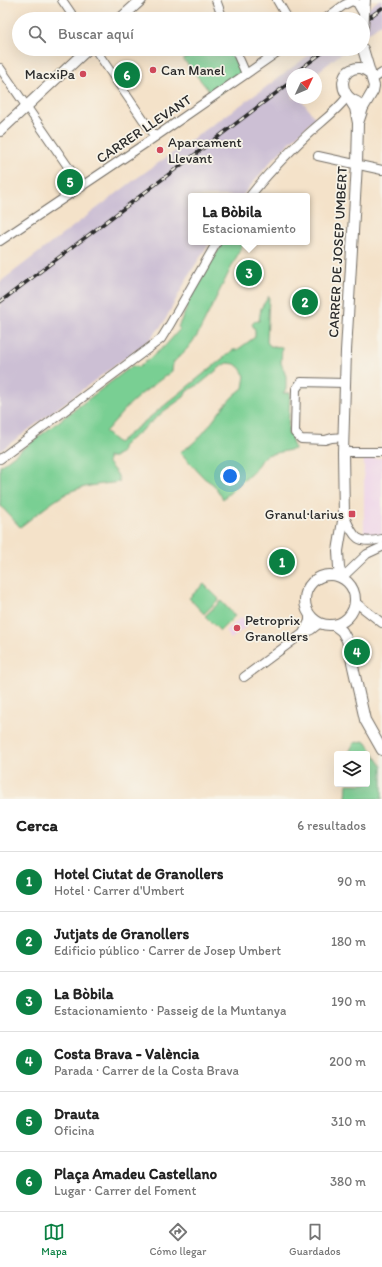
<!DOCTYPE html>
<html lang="es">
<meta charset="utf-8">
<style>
:root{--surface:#fff;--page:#f6f6f6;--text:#222;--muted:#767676;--line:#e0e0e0;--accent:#0b8043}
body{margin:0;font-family:Itim,sans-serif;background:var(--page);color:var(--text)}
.controls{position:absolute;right:12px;bottom:12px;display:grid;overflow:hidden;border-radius:4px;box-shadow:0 4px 16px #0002}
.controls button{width:36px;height:36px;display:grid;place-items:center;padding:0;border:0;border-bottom:1px solid var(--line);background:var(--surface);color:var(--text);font:20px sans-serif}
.compass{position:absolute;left:286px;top:68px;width:36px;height:36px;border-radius:50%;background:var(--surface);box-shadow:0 4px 16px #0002;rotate:46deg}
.you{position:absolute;left:230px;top:476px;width:14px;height:14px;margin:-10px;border:3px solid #fff;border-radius:50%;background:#1a73e8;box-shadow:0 0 0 6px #1a73e833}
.badge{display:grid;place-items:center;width:26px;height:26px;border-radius:50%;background:var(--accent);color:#fff;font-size:13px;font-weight:700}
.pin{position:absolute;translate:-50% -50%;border:2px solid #fff;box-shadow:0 1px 4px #0006}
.popup{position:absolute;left:188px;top:193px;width:122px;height:52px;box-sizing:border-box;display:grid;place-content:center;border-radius:4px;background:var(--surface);filter:drop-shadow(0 1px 3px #0005);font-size:13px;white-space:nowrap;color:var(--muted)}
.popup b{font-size:15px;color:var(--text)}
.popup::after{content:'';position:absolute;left:50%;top:100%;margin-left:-8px;border:8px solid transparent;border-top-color:var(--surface)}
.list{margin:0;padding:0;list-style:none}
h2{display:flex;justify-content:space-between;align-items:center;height:52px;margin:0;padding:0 16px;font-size:17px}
h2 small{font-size:13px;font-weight:400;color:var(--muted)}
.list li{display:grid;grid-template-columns:26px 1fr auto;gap:12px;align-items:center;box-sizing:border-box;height:60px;padding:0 16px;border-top:1px solid var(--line)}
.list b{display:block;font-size:15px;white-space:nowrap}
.list p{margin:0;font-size:13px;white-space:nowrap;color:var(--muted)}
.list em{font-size:13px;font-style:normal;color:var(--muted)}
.icon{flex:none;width:22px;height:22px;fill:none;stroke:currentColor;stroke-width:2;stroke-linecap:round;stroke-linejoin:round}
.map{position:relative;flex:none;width:382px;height:799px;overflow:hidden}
.search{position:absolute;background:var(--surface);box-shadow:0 4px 16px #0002;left:12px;right:12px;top:12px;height:44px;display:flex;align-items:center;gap:10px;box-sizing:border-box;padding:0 14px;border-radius:22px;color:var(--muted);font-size:15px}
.sheet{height:412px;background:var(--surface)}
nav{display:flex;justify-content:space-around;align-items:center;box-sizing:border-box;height:56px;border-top:1px solid var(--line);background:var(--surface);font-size:11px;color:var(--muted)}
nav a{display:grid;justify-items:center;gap:2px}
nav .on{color:var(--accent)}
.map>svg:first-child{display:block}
.built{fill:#edd1e9}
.industrial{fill:#ccbfd4}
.green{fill:#79cf93;stroke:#527d5f}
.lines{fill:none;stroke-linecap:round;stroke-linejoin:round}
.minor-casing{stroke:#716b62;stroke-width:10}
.tertiary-casing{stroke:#716b62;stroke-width:12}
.minor{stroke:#fff;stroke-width:8}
.tertiary{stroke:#fff;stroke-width:10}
.rail-casing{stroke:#2b2b2b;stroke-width:3.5}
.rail{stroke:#f7f3e8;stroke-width:2;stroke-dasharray:6;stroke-linecap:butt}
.tertiary-bridge-casing{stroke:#716b62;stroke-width:12;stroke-linecap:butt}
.tertiary-bridge{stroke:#fff;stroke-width:10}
.poi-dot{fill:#d1495b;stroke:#f7f3e8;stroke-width:1.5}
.labels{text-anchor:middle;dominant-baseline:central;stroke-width:3.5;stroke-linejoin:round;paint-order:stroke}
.poi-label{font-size:14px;fill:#2b2b2b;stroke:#f7f3e8;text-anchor:start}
.street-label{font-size:14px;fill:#2b2b2b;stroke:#f7f3e8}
</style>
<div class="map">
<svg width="382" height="799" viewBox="0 0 382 799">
<rect width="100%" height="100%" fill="#f7f3e8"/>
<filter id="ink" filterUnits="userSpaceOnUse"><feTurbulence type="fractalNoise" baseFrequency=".025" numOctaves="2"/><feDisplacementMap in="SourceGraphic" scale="8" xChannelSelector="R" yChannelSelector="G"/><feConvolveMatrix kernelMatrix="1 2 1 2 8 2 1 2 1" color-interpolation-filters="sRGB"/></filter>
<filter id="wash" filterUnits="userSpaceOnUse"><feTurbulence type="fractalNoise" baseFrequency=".012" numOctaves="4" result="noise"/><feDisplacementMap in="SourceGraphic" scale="16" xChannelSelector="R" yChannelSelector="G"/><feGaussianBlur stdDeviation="0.9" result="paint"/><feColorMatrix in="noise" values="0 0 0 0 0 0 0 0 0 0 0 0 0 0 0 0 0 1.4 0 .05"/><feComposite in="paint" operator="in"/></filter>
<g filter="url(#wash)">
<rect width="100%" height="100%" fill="#f4e2c9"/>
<path class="built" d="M 382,458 L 382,535 L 364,536 L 364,459 Z
M 242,617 L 248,625 L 231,639 L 225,631 Z"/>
<path class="industrial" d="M 379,0 L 382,0 L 382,23 L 363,37 L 363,19 L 355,19 Z
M 317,49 L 347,49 L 315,74 L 292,74 L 292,98 L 300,98 L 315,118 L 272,160 L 242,196 L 191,196 L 191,242 L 210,242 L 190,273 L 163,324 L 157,331 L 149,340 L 0,451 L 0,282 L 137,178 L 262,90 Z"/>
<path class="green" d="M 209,49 L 235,49 L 246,74 L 214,97 L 183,59 Z
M 223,242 L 244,242 L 197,336 L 187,349 L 173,363 L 172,371 L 140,395 L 129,405 L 105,432 L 118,443 L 233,350 L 237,350 L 255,337 L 255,330 L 252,324 L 255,321 L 259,321 L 261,308 L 269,296 L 267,342 L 270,346 L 282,347 L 281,363 L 286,376 L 286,389 L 283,393 L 290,393 L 288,434 L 292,435 L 292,442 L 295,449 L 267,455 L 261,460 L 253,472 L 223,499 L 214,485 L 204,478 L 180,452 C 208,438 218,405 243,388 L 245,376 L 240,368 L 235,364 L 228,363 L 223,365 L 200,384 L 187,391 L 184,397 L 164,411 L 135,436 L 128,441 L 122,447 L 122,452 L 114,457 L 108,457 L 108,463 L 117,474 L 120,482 C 104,484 89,485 74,490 C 58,496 35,516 20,527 L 0,505 L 0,466 L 132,366 L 139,367 L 165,346 L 180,329 L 178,327 L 187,308 L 186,305 Z
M 204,584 L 219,599 L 204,614 L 189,598 Z
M 221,601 L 235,616 L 220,631 L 205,616 Z
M 363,741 L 367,743 L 382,766 L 382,799 L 346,799 L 347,784 L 367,784 L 367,754 L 348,754 L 354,743 Z"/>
</g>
<g filter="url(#ink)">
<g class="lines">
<g class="minor-casing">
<path id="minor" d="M 62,0 L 75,19
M 216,0 L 223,19
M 277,0 L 288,19
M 325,19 L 344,5 L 352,1 L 357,3 L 364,15
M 95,49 L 155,137
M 235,49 L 246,74
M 0,68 L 82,187
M 373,79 L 382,73
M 318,156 L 382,170
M 250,196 C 267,174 287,154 307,135 C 321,122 336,112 347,97
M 0,241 L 155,137 L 282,49
M 344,437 L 332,438 L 325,440 L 301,439 L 295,433 L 295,431 L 296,389 L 301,382 L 345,383
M 343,452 L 382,452
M 0,459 L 161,339 L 169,326 L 217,242
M 344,515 C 354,537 356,545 382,539
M 344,579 L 346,574 L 367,554 L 382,547
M 355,602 L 382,623
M 303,633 L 309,621 L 309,614
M 244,677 L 302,634 L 311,630 L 320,623"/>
</g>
<g class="tertiary-casing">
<path id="tertiary" d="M 364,15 L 365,0
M 120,19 L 141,0
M 357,102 C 336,94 340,66 361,68 C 364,69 367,71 370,73
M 358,123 L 363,108 L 373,91 L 374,86 L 363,49
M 0,131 L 88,49
M305 600a25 25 0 1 1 50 0a25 25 0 1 1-50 0Z
M 342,578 L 339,568 L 338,551 L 344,515 L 343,452 L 346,351 L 357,164 L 358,123 L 355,108 L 350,100
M 334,625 L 342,631 L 347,640 L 365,720 L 382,750"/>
</g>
<use href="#minor" class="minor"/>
<use href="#tertiary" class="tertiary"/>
<g class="rail-casing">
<path id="rail" d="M 363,22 L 382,8
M 294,74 L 327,49
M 0,302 L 292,81"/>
</g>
<use href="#rail" class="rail"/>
<g class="tertiary-bridge-casing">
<path id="tertiary-bridge" d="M 363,30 L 364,15"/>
</g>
<use href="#tertiary-bridge" class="tertiary-bridge"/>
</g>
</g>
<g class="poi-dot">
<circle cx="153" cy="70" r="4"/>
<circle cx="83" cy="74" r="4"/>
<circle cx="160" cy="150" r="4"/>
<rect x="348" y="510" width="8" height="8" rx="2"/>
<circle cx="237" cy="628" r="4"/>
</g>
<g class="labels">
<g class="poi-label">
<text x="161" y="70">Can Manel</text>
<text x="75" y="74" text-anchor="end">MacxiPa</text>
<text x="168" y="142">Aparcament<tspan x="168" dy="16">Llevant</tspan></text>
<text x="344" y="514" text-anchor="end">Granul·larius</text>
<text x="245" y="620">Petroprix<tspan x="245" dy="16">Granollers</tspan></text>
</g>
<g class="street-label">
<text transform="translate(144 129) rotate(-34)">CARRER LLEVANT</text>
<text transform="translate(338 252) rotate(-87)">CARRER DE JOSEP UMBERT</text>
</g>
</g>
</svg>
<div class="controls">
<button><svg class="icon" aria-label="layers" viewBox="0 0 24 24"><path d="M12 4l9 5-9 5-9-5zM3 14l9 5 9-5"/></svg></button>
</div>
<svg class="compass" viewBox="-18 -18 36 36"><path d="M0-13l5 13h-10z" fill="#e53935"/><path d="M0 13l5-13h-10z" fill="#767676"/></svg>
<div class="you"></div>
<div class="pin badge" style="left:282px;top:562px">1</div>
<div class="pin badge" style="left:305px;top:302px">2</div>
<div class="pin badge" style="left:249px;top:273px">3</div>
<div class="popup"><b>La Bòbila</b>Estacionamiento</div>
<div class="pin badge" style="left:357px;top:652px">4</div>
<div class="pin badge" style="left:70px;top:182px">5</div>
<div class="pin badge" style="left:127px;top:75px">6</div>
<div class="search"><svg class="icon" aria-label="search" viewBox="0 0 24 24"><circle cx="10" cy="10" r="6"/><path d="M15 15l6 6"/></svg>Buscar aquí</div>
</div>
<section class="sheet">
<h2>Cerca<small>6 resultados</small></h2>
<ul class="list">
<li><span class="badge">1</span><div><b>Hotel Ciutat de Granollers</b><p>Hotel · Carrer d'Umbert</p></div><em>90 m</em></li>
<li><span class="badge">2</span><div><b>Jutjats de Granollers</b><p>Edificio público · Carrer de Josep Umbert</p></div><em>180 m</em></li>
<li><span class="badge">3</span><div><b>La Bòbila</b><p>Estacionamiento · Passeig de la Muntanya</p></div><em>190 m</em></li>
<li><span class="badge">4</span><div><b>Costa Brava - València</b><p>Parada · Carrer de la Costa Brava</p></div><em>200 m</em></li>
<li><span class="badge">5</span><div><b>Drauta</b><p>Oficina</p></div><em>310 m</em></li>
<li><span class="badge">6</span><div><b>Plaça Amadeu Castellano</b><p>Lugar · Carrer del Foment</p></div><em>380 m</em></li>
</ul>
</section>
<nav>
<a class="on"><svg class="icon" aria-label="map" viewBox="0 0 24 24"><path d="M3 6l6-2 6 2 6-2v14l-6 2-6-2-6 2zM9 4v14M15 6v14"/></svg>Mapa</a>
<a><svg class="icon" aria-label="directions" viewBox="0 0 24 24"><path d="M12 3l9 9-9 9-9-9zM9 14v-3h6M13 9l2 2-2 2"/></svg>Cómo llegar</a>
<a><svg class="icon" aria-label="saved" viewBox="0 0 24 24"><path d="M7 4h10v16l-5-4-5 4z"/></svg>Guardados</a>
</nav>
